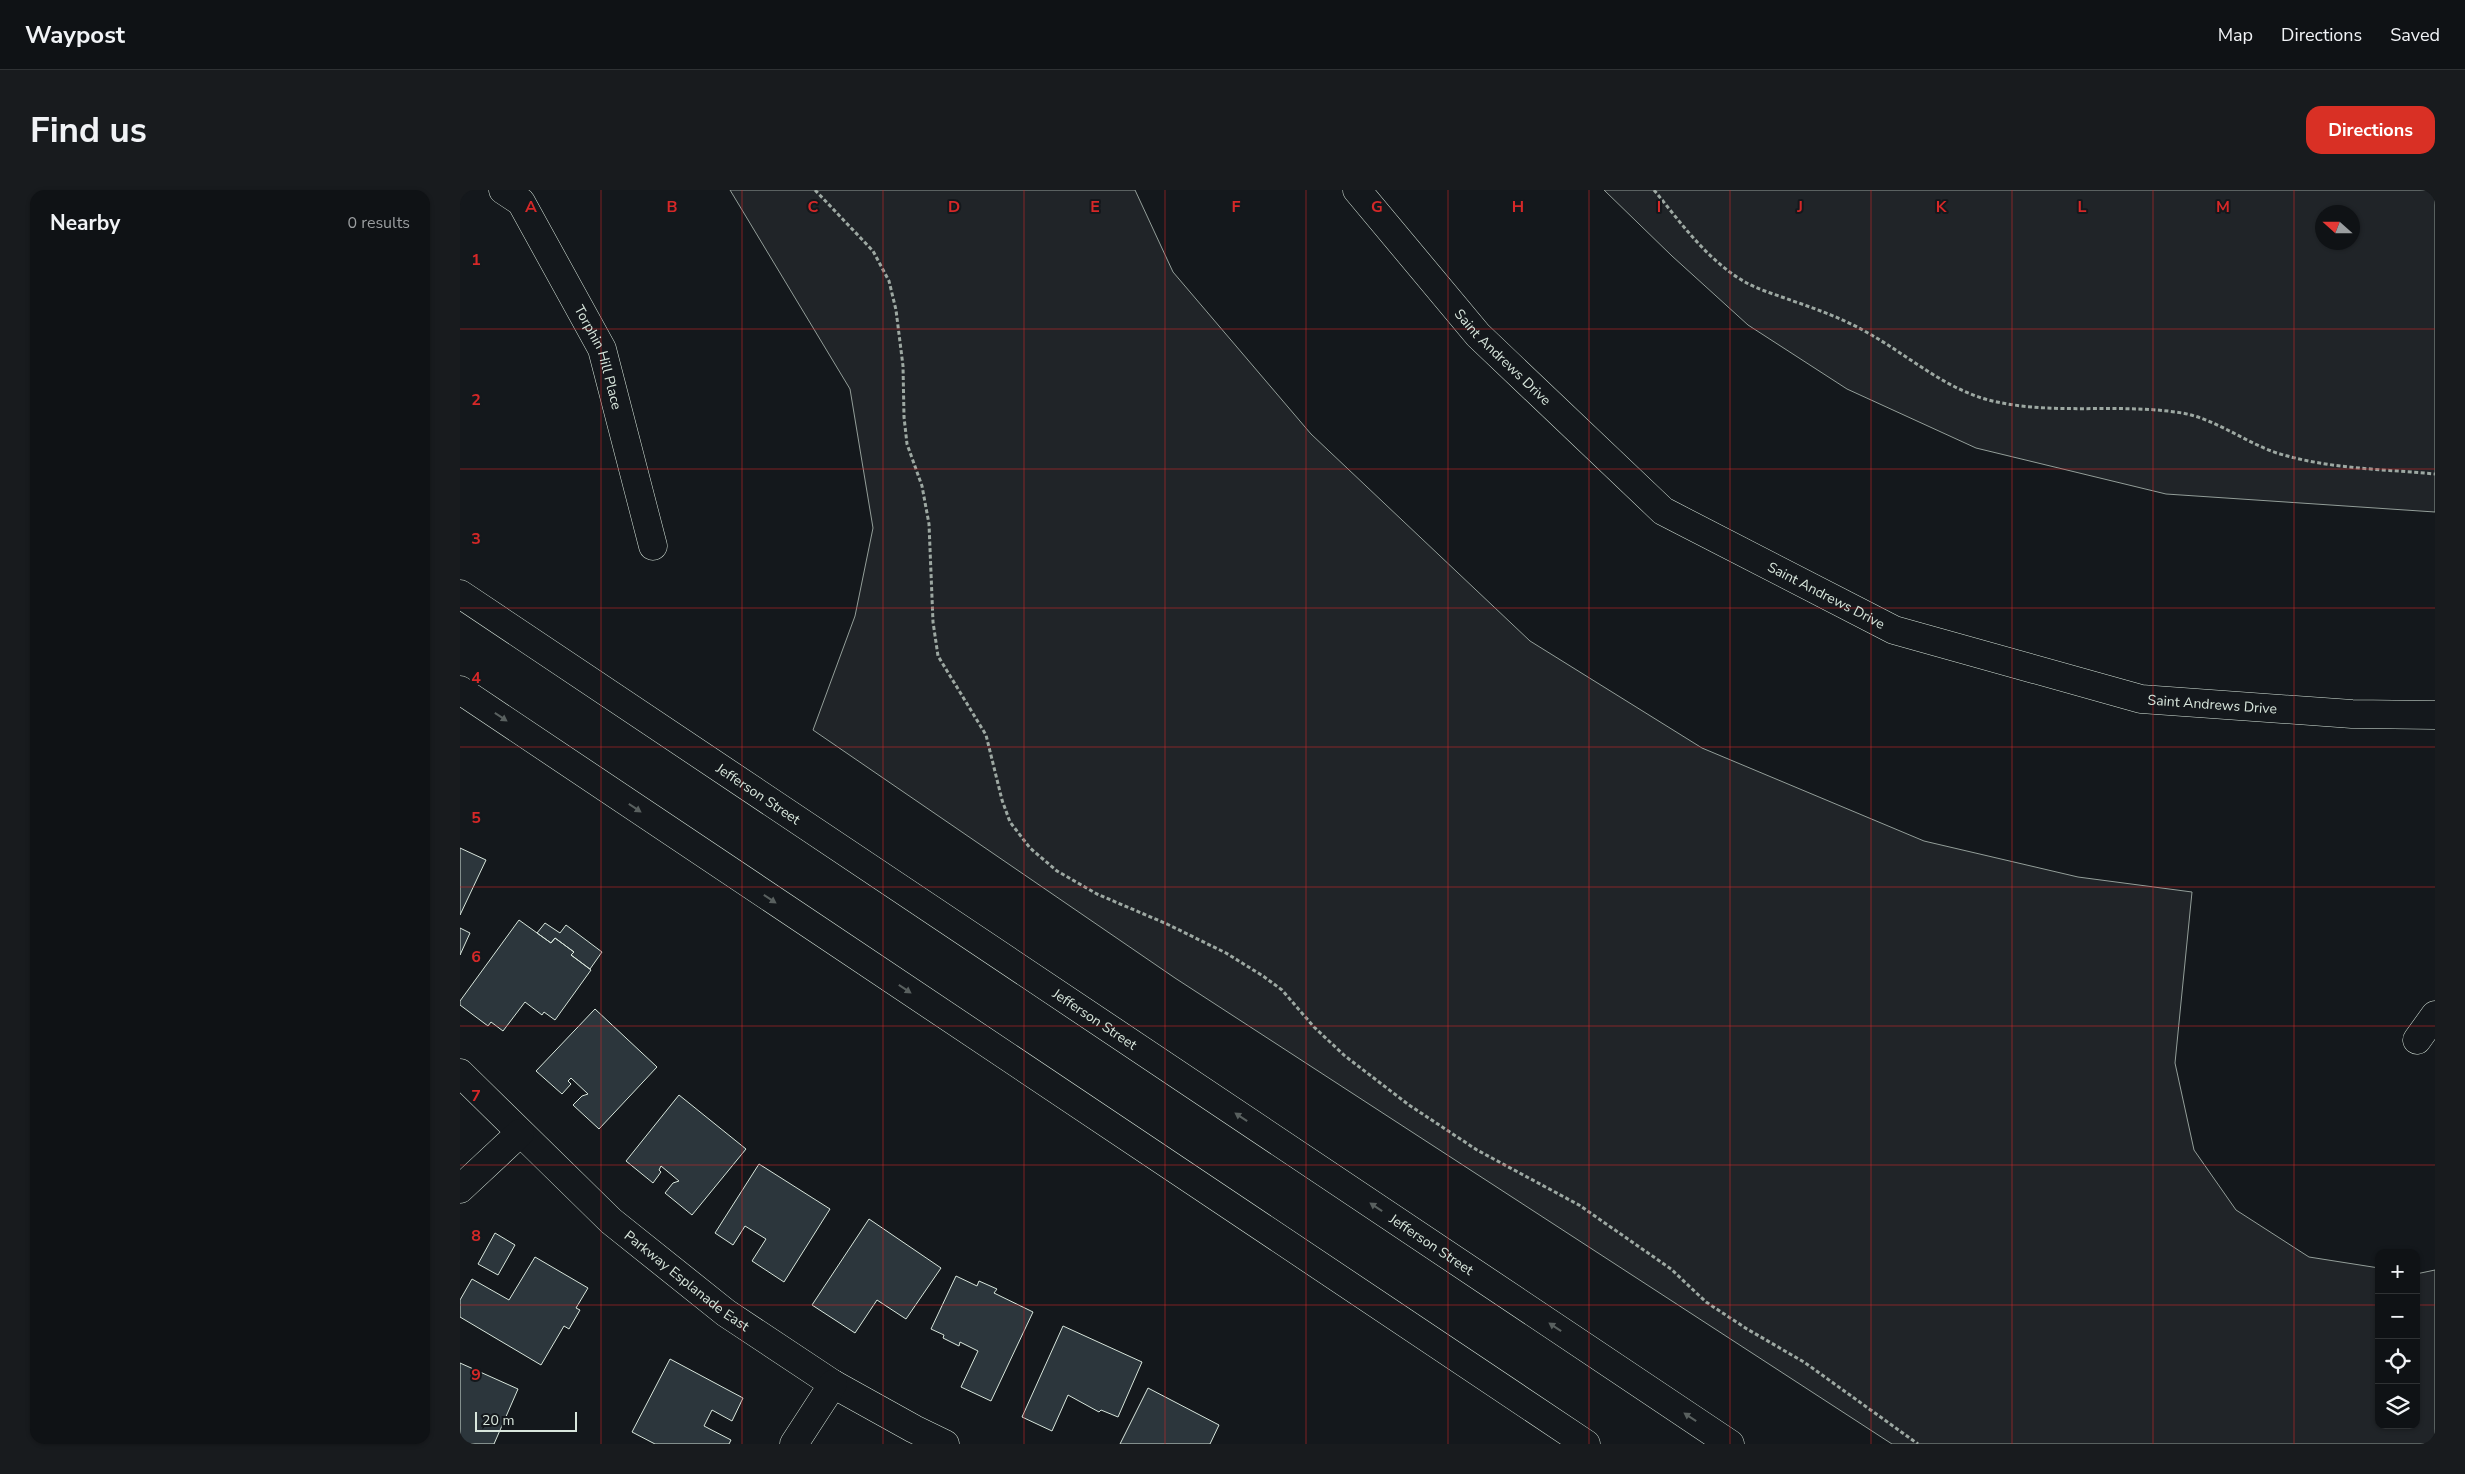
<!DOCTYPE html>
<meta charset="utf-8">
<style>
:root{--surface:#0f1215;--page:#181b1e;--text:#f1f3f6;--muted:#9b9ea0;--line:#2f3234;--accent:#d93025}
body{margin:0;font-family:"Nunito Sans",sans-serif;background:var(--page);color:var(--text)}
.controls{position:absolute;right:15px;bottom:15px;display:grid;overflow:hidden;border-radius:10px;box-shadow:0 1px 4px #0004}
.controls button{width:45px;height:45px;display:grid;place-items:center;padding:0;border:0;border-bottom:1px solid var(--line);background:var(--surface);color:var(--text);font:25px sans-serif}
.compass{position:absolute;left:1855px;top:15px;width:45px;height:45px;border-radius:50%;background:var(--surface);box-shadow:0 1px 4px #0004;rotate:291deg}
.scale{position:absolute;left:15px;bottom:12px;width:102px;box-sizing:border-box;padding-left:5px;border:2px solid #d8e6dc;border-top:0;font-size:14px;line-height:18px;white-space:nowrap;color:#d8e6dc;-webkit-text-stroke:4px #14181c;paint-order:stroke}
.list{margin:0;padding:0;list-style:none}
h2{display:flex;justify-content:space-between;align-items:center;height:65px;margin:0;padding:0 20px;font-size:21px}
h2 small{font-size:16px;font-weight:400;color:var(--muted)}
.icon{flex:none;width:28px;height:28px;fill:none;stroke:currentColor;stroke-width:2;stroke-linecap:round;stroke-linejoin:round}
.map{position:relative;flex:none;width:1975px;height:1254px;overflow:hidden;border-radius:15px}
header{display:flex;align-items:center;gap:30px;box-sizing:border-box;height:70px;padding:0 25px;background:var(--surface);border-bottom:1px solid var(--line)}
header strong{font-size:24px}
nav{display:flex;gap:28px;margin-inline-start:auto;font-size:18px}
.intro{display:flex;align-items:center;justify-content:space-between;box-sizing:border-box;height:120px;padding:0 30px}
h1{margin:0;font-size:35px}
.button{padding:12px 22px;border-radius:15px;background:var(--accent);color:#fff;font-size:18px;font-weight:700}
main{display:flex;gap:30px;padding:0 30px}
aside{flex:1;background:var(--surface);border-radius:15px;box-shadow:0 1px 4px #0004}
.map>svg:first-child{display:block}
.green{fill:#202428;stroke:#939e99;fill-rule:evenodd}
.building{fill:#2c363c;stroke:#d8e6dc}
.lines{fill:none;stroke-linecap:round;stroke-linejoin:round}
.street-casing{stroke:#d8e6dc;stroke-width:29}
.primary-casing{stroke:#d8e6dc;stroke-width:29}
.path{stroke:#9da8a2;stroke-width:3;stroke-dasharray:4 2.5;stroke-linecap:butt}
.street{stroke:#14181c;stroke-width:28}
.primary{stroke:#14181c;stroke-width:28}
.oneway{fill:#59605f}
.grid{fill:none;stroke:#d62828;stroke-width:1;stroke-opacity:0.55}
.labels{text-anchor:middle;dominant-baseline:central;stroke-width:4;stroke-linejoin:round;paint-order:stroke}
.street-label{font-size:14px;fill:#d8e6dc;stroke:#14181c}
.grid-label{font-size:16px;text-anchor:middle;font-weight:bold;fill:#d62828;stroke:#14181c;stroke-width:4;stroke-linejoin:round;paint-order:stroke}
</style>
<header>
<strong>Waypost</strong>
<nav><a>Map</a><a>Directions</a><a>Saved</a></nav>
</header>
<div class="intro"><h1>Find us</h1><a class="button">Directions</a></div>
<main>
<aside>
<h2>Nearby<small>0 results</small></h2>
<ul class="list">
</ul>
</aside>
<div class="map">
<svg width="1975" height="1254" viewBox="0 0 1975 1254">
<rect width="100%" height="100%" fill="#14181c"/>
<path class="green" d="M 270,0 L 675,0 L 713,82 L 851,244 L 1070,451 L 1242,558 L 1464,651 L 1618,687 L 1732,702 L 1715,873 L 1734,960 L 1776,1020 L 1849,1067 L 1919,1078 L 1919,1235 L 1956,1235 L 1956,1084 L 1975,1080 L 1975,1254 L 1432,1254 L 715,788 L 353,540 L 395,426 L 413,338 L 390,199 Z
M 1144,0 L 1975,0 L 1975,322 L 1706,304 L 1516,258 L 1387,199 L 1288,135 L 1212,66 ZM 1862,22 L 1892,22 L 1892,52 L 1862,52 Z"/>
<path class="building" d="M 0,658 L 26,670 L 0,725 Z
M 59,730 L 91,753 L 95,748 L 114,762 L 111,765 L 131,780 L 95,830 L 84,822 L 82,825 L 65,812 L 43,841 L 31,832 L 28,836 L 0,815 L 0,811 Z
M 85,733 L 100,743 L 106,735 L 142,762 L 130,779 L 111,765 L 114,762 L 95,748 L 91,753 L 77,743 Z
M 0,738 L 10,743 L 0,765 Z
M 135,819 L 197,877 L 139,939 L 113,915 L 122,906 L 128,904 L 111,888 L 108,891 L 111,894 L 102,904 L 76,881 Z
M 219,905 L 286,959 L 232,1025 L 205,1003 L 213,993 L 219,991 L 201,976 L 199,980 L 201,982 L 193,993 L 166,971 Z
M 299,974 L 370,1019 L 324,1092 L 292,1071 L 306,1049 L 285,1036 L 273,1055 L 255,1043 Z
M 409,1029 L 481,1078 L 446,1129 L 417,1110 L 395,1143 L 352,1115 Z
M 35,1043 L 55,1055 L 38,1085 L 18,1074 Z
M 75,1067 L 128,1098 L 116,1118 L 120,1120 L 109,1139 L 104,1136 L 81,1175 L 0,1127 L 0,1110 L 12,1089 L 49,1110 Z
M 496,1086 L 517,1096 L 519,1091 L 537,1099 L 534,1103 L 573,1122 L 531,1211 L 501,1197 L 518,1161 L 500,1152 L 499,1156 L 483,1148 L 484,1145 L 471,1139 Z
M 603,1136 L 682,1172 L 658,1227 L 641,1220 L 639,1222 L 608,1205 L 592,1241 L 562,1227 Z
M 210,1169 L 283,1208 L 272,1231 L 252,1220 L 244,1236 L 271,1250 L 269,1254 L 195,1254 L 172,1242 Z
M 0,1173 L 58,1199 L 34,1254 L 0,1254 Z
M 688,1198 L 759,1235 L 750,1254 L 660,1254 Z"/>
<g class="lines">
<g class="street-casing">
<g id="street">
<path id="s1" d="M 43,0 L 61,12 L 142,159 L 193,356"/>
<path id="s2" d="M 897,0 L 1018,145 L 1203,321 L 1434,440 L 1681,509 L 1892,524 L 1975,525"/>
<path d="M 1957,850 L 1975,825"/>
<path id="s3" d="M 0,883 L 151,1031 L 266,1123 L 373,1194 L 454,1239 L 485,1254"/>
<path d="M 0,999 L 60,943"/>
<path d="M 334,1254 L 373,1194"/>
</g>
</g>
<g class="primary-casing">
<g id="primary">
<path id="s4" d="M 0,404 L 1270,1254"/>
<path d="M 0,500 L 1126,1254"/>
</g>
</g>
<path class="path" d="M 355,0 L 413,61 L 429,91 L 436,120 L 443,176 L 444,227 L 447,254 L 462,296 L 469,334 L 473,432 L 478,466 L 526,545 L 542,610 L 550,632 L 570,658 L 597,681 L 637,704 L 707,734 L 766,763 L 803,786 L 822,800 L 854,837 L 885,866 L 949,915 L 1017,960 L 1119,1015 L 1211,1079 L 1246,1112 L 1287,1139 L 1344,1172 L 1458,1254
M 1194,0 C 1221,33 1247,70 1285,92 C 1299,100 1317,105 1333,111 C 1359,120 1384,129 1408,143 C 1451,167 1488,202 1537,212 C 1599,225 1661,213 1722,223 C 1756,229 1784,252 1817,263 C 1868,279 1922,279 1975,284"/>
<use href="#street" class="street"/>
<use href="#primary" class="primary"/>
</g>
<defs><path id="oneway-solid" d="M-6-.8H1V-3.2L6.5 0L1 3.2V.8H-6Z" transform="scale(1.25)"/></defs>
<g class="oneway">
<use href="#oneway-solid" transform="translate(41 527) rotate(34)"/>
<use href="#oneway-solid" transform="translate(175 618) rotate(34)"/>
<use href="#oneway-solid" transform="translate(310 709) rotate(34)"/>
<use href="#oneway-solid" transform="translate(445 799) rotate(34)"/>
<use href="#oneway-solid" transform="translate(781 927) rotate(-146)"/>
<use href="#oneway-solid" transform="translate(916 1017) rotate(-146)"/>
<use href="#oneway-solid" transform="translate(1095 1137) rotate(-146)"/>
<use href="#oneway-solid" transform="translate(1230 1227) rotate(-146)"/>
</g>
<path class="grid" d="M 141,0 L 141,1254M 282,0 L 282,1254M 423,0 L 423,1254M 564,0 L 564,1254M 705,0 L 705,1254M 846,0 L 846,1254M 988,0 L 988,1254M 1129,0 L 1129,1254M 1270,0 L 1270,1254M 1411,0 L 1411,1254M 1552,0 L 1552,1254M 1693,0 L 1693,1254M 1834,0 L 1834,1254M 0,139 L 1975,139M 0,279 L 1975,279M 0,418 L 1975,418M 0,557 L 1975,557M 0,697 L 1975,697M 0,836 L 1975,836M 0,975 L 1975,975M 0,1115 L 1919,1115M 1956,1115 L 1975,1115"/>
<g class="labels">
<g class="street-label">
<text stroke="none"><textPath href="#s2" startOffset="222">Saint Andrews Drive</textPath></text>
<text stroke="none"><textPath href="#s1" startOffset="196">Torphin Hill Place</textPath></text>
<text stroke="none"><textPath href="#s2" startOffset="628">Saint Andrews Drive</textPath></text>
<text stroke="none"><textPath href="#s2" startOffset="1032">Saint Andrews Drive</textPath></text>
<text stroke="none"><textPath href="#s4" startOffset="359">Jefferson Street</textPath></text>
<text stroke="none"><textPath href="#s4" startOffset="764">Jefferson Street</textPath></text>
<text stroke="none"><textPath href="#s4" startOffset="1169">Jefferson Street</textPath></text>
<text stroke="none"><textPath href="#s3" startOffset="308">Parkway Esplanade East</textPath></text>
</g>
</g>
<g class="grid-label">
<text x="71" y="22">A</text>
<text x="212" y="22">B</text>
<text x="353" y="22">C</text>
<text x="494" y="22">D</text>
<text x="635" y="22">E</text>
<text x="776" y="22">F</text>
<text x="917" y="22">G</text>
<text x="1058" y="22">H</text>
<text x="1199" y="22">I</text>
<text x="1340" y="22">J</text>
<text x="1481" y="22">K</text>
<text x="1622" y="22">L</text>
<text x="1763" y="22">M</text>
<text x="16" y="75">1</text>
<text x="16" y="215">2</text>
<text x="16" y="354">3</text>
<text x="16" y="493">4</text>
<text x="16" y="633">5</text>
<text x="16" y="772">6</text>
<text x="16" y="911">7</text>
<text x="16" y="1051">8</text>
<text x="16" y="1190">9</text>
</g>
</svg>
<div class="controls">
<button>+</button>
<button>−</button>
<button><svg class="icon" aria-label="locate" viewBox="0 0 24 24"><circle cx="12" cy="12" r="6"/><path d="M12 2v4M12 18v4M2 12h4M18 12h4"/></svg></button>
<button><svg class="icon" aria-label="layers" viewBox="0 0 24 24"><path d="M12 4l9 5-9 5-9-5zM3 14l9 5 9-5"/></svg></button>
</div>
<svg class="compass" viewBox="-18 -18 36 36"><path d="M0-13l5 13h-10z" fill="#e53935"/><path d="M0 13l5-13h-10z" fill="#9b9ea0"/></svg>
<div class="scale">20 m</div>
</div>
</main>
